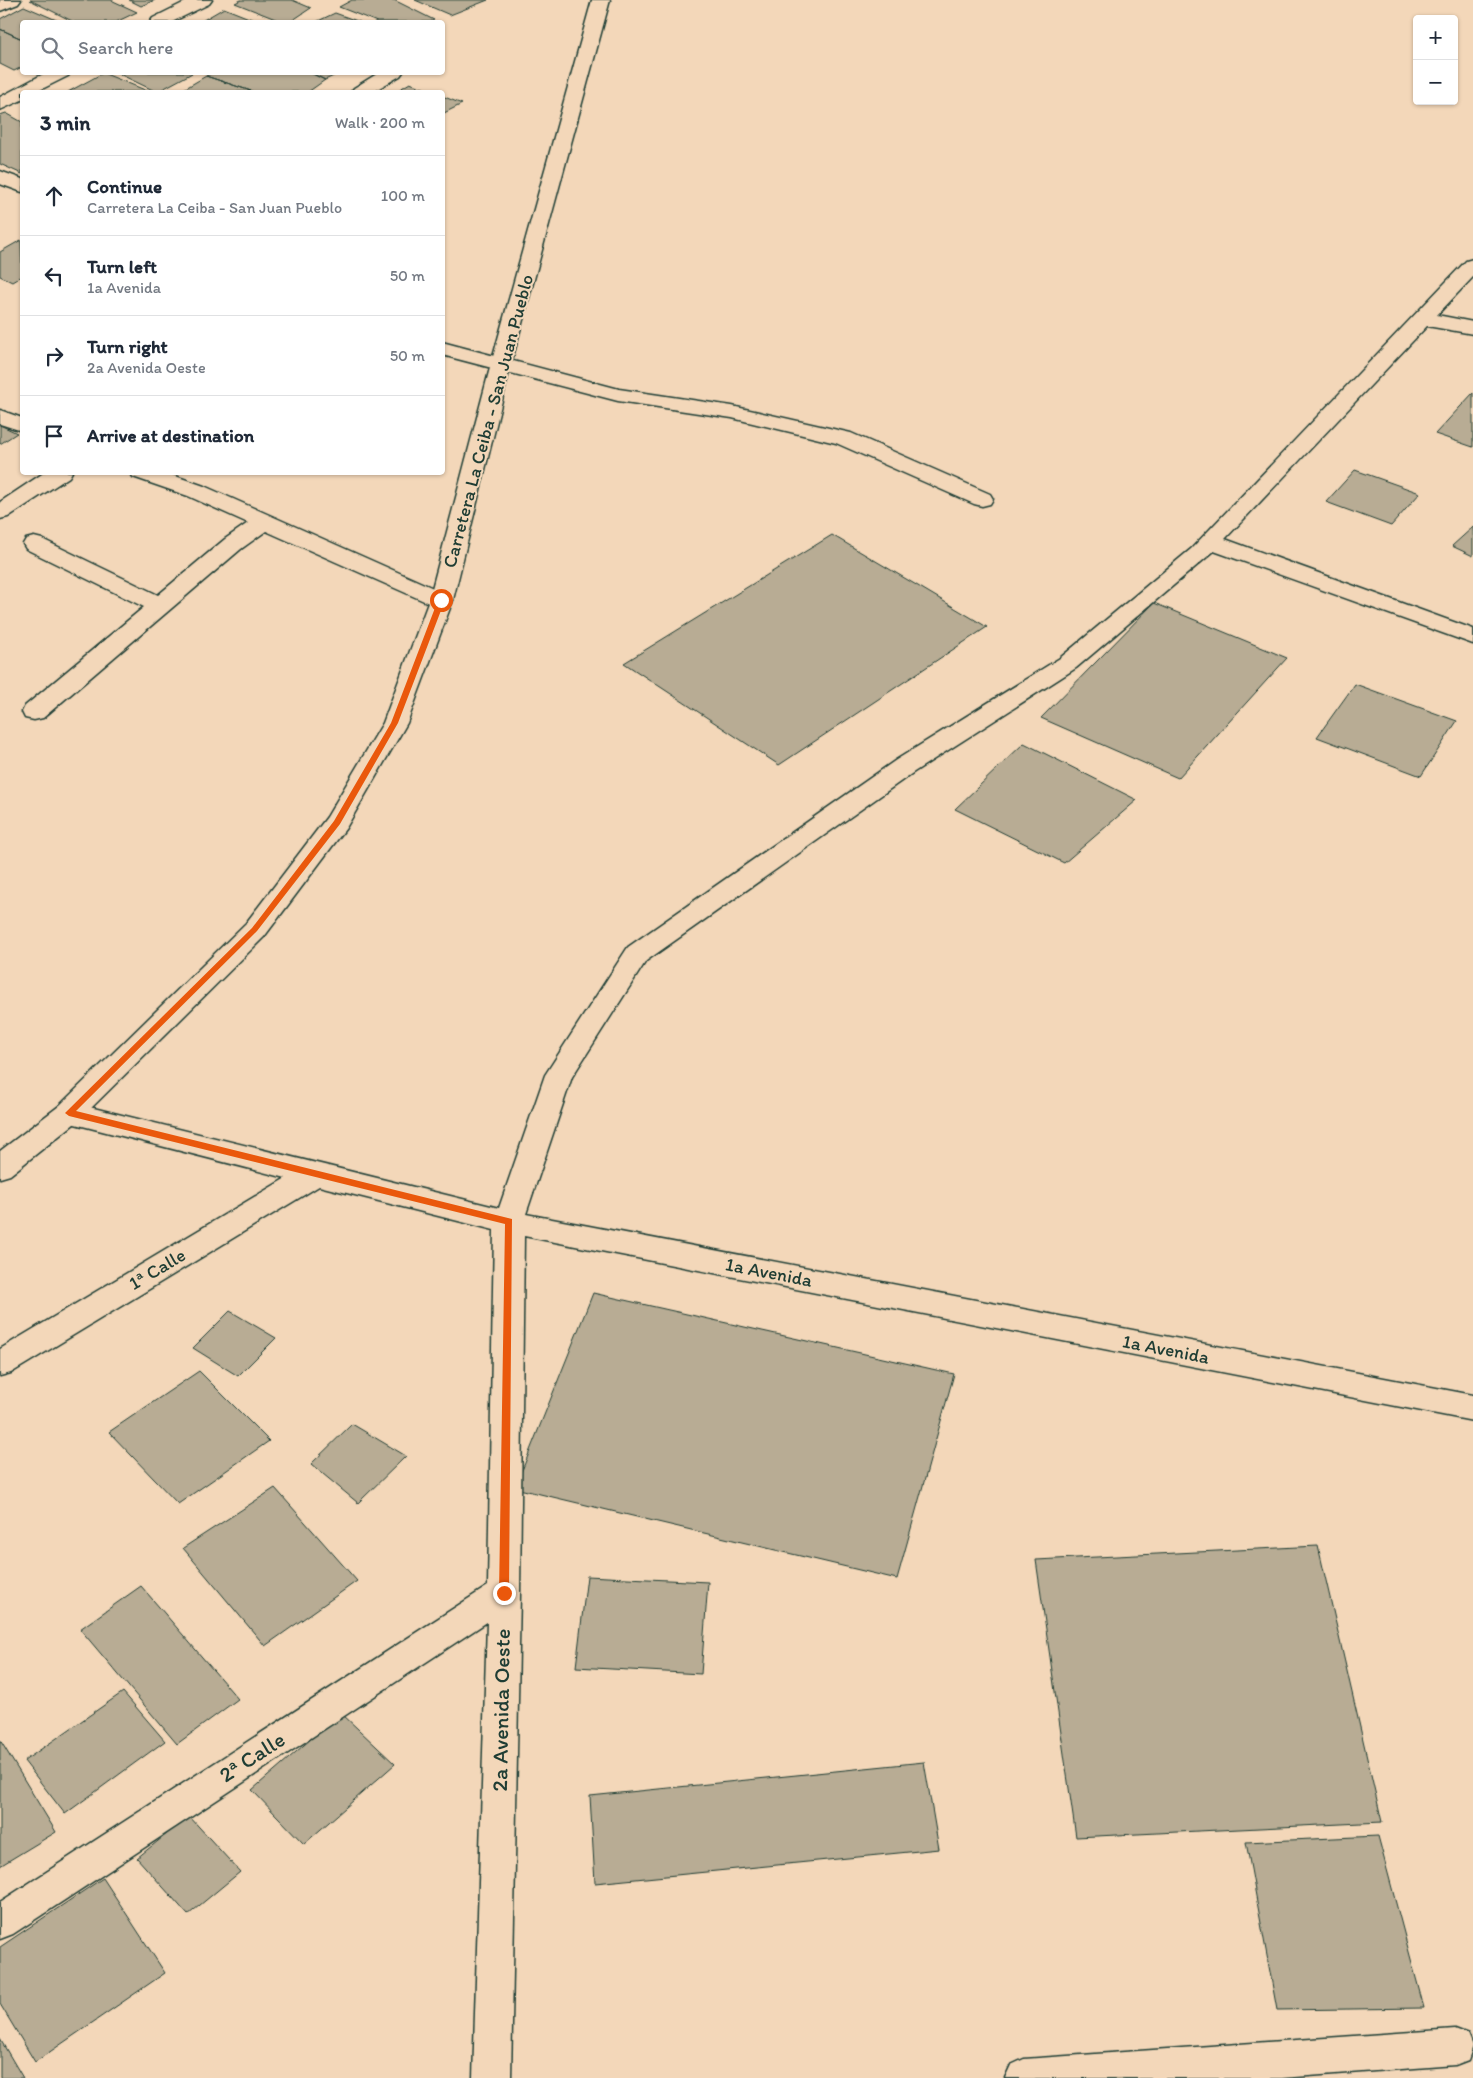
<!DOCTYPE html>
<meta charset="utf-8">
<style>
:root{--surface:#fff;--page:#f6f6f7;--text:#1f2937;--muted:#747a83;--line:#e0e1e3}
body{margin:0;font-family:Itim,sans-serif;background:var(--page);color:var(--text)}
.controls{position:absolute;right:15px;top:15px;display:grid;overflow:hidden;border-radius:5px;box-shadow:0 1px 4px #0004}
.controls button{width:45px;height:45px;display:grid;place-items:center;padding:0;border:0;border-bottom:1px solid var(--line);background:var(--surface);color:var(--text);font:25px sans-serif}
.stop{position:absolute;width:15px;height:15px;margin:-11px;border:4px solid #ea580c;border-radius:50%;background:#fff}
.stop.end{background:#ea580c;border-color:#fff;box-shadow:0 1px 5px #0008}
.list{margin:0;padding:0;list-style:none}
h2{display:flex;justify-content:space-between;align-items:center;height:65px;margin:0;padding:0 20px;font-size:21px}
h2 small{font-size:16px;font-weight:400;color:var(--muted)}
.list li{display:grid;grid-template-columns:32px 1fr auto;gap:15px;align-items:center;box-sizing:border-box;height:80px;padding:0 20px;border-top:1px solid var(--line)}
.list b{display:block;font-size:19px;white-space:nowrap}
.list p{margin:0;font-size:16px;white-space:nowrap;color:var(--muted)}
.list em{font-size:16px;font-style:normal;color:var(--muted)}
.icon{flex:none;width:28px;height:28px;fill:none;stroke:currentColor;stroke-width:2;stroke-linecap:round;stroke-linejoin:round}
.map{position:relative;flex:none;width:1473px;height:2078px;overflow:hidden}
.search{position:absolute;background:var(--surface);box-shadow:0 1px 4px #0004;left:20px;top:20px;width:425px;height:55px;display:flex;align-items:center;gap:12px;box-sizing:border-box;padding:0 18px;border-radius:5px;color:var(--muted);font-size:19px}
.panel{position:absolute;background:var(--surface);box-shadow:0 1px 4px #0004;left:20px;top:90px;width:425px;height:385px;border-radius:5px}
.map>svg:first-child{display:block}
.building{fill:#b8ac94;stroke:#1f3d34}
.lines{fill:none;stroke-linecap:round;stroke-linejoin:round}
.minor-casing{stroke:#1f3d34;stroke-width:3}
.major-casing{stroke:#1f3d34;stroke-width:3}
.minor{fill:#f3d7b9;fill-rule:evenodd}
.major{fill:#f3d7b9;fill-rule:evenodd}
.route{fill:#ea580c}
.labels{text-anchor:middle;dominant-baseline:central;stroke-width:4;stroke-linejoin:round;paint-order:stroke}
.street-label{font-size:19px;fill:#1f3d34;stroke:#f3d7b9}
.near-street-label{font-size:22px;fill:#1f3d34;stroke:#f3d7b9}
</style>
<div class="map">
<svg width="1473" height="2078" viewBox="0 0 1473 2078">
<rect width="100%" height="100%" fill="#f3d7b9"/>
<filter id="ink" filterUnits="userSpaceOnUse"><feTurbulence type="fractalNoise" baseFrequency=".02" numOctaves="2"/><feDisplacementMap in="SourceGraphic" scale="10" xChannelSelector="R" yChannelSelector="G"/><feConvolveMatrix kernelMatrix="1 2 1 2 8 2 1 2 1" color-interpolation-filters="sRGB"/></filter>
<g filter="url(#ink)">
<path class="building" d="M 30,0 L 111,0 L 137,12 L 116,22 L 74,22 Z
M 129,0 L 155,0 L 141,6 Z
M 241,0 L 292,0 L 311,8 L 290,22 L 283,22 L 235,3 Z
M 352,0 L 394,0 L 434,20 L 430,22 L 377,22 L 339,7 Z
M 415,0 L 488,0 L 450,15 Z
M 24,6 L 61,22 L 22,22 L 22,39 L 0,29 L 0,19 Z
M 224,8 L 259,22 L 200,22 Z
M 335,13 L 360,22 L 316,22 Z
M 0,29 L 22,39 L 22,67 L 14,71 L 0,64 Z
M 115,72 L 194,72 L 157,92 Z
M 214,72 L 309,72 L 325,80 L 308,92 L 254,92 L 206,76 Z
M 309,72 L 342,72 L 325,80 Z
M 103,73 L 150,92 L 68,92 Z
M 206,76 L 254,92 L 179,92 Z
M 410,83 L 434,92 L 395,92 Z
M 442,96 L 462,104 L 442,114 Z
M 6,113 L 22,122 L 22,174 L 0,164 L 0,115 Z
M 21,240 L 22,276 L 12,282 L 0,276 L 0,252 Z
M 1473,393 L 1473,447 L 1435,434 Z
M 0,425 L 17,433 L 0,444 Z
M 1355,470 L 1420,493 L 1391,526 L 1326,502 Z
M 1473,527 L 1473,556 L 1452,546 Z
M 832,535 L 987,627 L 779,765 L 624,663 Z
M 1154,603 L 1287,658 L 1178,778 L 1041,718 Z
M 1355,684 L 1457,721 L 1421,776 L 1317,737 Z
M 1024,743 L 1137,800 L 1064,863 L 955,809 Z
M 593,1293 L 954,1374 L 897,1579 L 515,1488 Z
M 230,1311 L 276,1338 L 238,1376 L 193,1348 Z
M 199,1371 L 269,1441 L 178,1504 L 109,1432 Z
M 352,1424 L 406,1456 L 358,1503 L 311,1464 Z
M 275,1488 L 357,1581 L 265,1646 L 183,1548 Z
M 1318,1546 L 1382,1822 L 1076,1837 L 1036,1560 Z
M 587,1576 L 708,1582 L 701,1674 L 576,1667 Z
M 141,1586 L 238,1699 L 177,1744 L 80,1629 Z
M 123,1692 L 165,1741 L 65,1814 L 24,1761 Z
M 341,1713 L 395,1764 L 304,1844 L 252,1790 Z
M 0,1740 L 56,1832 L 0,1866 Z
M 924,1762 L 939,1849 L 595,1883 L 590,1796 Z
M 189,1816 L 240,1872 L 188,1915 L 137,1858 Z
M 1378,1836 L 1424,2008 L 1277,2010 L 1246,1842 Z
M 103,1878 L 165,1973 L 35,2062 L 0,2004 L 0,1947 Z
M 0,2039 L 23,2078 L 0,2078 Z"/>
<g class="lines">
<g class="minor-casing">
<path id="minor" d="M 0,0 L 21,0 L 18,4 L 0,11 Z
M 189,0 L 212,0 L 209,4 L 172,22 L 150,22 L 153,18 Z
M 47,72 L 71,72 L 68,76 L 36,92 L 22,92 L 22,100 L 0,110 L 0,97 Z
M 380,72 L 403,72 L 400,76 L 372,92 L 351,92 L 354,88 Z
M 0,171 L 22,179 L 22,192 L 0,184 Z
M 1473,259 L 1473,277 L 1437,315 L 1473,322 L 1473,334 L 1427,326 L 1225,539 L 1473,629 L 1473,644 L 1214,551 L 1076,668 L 914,772 L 646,961 L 572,1077 L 526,1214 L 1473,1395 L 1473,1421 L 524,1236 L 520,1593 L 511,2078 L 473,2078 L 487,1622 L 13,1934 L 0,1939 L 0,1902 L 488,1586 L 494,1230 L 319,1186 L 11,1373 L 0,1376 L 0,1349 L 286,1178 L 59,1120 L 55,1113 L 59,1106 L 69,1102 L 499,1208 L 545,1075 L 628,947 L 896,760 L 1060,658 L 1191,549 L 1466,261 Z
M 442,342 L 619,389 L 732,406 L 851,433 L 990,494 L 993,499 L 990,504 L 982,506 L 974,504 L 836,443 L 732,418 L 618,401 L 442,355 Z
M 0,410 L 22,418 L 22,431 L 0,424 Z
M 45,472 L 72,472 L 69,477 L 8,517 L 0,519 L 0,502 Z
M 130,472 L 164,472 L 204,486 L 449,595 L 453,600 L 449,605 L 441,607 L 433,605 L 266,531 L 241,549 L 43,718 L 34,720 L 25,718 L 22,712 L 25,706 L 144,607 L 26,549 L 23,544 L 26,539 L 34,537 L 42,539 L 158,595 L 225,539 L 248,523 L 188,496 L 133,477 Z
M 1455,2029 L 1468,2034 L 1473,2046 L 1468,2060 L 1455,2065 L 1282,2078 L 1005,2078 L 1011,2065 L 1024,2059 Z"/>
</g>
<g class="major-casing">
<path id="major" d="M 592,0 L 610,0 L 511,364 L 453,600 L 407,723 L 346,828 L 264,937 L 79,1120 L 10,1175 L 0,1178 L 0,1151 L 59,1106 L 246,923 L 327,817 L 383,723 L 429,600 L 491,364 Z"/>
</g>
<use href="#minor" class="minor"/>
<use href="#major" class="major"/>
</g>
</g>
<path class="route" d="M 441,598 L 445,600 L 398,723 L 340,824 L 257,931 L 76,1111 L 512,1219 L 509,1593 L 504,1597 L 499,1593 L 505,1224 L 69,1116 L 65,1113 L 252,928 L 334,821 L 391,723 L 438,600 Z"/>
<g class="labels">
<g class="street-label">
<text transform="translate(488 421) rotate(-75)">Carretera La Ceiba - San Juan Pueblo</text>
<text transform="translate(157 1269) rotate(-31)">1ª Calle</text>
<text transform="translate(769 1272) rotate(11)">1a Avenida</text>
<text transform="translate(1166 1349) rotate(11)">1a Avenida</text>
</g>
<g class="near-street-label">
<text transform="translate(501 1710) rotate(-89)">2a Avenida Oeste</text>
<text transform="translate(252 1757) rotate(-33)">2ª Calle</text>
</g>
</g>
</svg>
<div class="controls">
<button>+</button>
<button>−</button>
</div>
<div class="stop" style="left:441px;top:600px"></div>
<div class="stop end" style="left:504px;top:1593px"></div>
<div class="search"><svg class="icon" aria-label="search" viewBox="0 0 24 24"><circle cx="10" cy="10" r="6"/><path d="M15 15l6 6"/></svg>Search here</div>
<section class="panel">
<h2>3 min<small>Walk · 200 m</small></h2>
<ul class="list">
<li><svg class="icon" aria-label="ahead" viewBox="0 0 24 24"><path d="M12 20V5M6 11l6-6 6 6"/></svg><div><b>Continue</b><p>Carretera La Ceiba - San Juan Pueblo</p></div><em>100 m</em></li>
<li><svg class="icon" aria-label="left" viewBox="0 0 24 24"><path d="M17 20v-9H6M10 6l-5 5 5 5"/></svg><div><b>Turn left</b><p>1a Avenida</p></div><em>50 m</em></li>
<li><svg class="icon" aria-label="right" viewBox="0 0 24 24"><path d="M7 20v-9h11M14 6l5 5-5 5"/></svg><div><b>Turn right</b><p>2a Avenida Oeste</p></div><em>50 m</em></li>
<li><svg class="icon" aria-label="arrive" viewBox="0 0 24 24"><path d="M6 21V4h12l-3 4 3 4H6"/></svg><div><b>Arrive at destination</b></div></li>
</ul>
</section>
</div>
